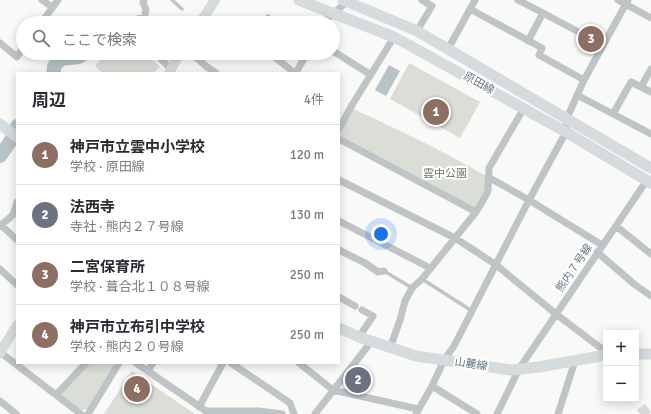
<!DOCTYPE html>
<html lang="ja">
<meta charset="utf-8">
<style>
:root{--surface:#fff;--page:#f7f7f7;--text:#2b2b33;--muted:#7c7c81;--line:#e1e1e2;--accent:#d4523d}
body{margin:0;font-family:Signika,"Noto Sans JP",sans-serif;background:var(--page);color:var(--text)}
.controls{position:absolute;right:12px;bottom:12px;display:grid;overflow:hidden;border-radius:0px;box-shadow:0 2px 10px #0003}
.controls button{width:36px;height:36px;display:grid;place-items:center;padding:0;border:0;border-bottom:1px solid var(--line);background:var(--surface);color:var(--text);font:20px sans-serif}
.you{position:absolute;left:381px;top:234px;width:14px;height:14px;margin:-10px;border:3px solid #fff;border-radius:50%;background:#1a73e8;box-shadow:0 0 0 6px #1a73e833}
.badge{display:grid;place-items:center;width:26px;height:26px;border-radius:50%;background:var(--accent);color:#fff;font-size:13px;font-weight:700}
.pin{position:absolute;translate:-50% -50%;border:2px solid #fff;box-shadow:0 1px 4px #0006}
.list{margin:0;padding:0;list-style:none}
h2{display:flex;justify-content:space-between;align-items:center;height:52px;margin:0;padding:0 16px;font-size:17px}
h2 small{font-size:13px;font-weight:400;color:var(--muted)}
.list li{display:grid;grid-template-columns:26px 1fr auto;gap:12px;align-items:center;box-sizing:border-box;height:60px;padding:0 16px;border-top:1px solid var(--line)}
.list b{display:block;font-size:15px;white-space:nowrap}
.list p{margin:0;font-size:13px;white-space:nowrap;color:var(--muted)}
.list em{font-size:13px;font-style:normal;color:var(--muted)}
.icon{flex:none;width:22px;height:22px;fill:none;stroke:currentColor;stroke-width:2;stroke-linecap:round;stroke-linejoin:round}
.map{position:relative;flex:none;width:651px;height:414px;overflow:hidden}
.search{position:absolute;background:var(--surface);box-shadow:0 2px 10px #0003;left:16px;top:16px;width:324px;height:44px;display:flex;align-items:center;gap:10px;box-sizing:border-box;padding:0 14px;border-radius:22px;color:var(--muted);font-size:15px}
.panel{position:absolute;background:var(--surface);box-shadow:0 2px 10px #0003;left:16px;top:72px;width:324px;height:292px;border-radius:0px}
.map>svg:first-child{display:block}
.green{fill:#daded7}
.water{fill:#b7c3c6}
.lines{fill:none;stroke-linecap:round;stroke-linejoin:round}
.river{stroke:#b7c3c6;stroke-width:14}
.secondary-tunnel{stroke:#d4d9da;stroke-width:10;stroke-dasharray:10 5;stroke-linecap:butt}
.lane{stroke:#bfc4c7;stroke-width:3.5}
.street{stroke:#bfc4c7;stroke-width:7}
.secondary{stroke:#d6dbde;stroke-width:10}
.primary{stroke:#d6dbde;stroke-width:11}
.labels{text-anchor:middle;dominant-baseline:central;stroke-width:4;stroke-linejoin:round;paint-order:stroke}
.street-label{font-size:11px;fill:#667880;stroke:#fff}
.park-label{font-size:11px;fill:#6b7866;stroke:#fff}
</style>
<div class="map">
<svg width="651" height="414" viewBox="0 0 651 414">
<rect width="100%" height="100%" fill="#f9f9f8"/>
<path class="green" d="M 106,53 L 145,53 L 160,67 L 154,73 L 102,73 L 95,66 Z
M 409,63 L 480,102 L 460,138 L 390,99 Z
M 353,109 C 398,129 443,151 486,176 L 486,189 L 475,209 L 339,137 L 339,134 Z
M 89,363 L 115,363 L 87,409 L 82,410 L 62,396 L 61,393 Z
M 132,371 L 195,414 L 104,414 Z"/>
<path class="water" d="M 389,65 L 400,71 L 386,96 L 375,90 Z"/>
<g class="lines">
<path class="river" d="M 137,23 L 139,22
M 53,73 L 54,71 L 54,66 L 61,59 L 79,57 L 86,53
M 0,156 L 10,142 L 17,126"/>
<path class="secondary-tunnel" d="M 640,414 L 651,406"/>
<path class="lane" d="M 172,0 L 182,9
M 384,271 L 412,288
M 422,279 L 472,311"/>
<path class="street" d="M 42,0 L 52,7
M 518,0 L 543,13
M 618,0 L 651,18
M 470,9 L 542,48 L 539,55 L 584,80
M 41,23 L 58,0
M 143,23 L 146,10 L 143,2 L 144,0
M 264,23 L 268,18 L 274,23
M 325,23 L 326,20 L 349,0
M 417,31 L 432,6 L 422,0
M 528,41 L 543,13 L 603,45
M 0,43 L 17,57 L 23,48
M 448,49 L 475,0
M 333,51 L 371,75
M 155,53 L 171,69
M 191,53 L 207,67 L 216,73
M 269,53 L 295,73
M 296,73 L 307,53
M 641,87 L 651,69
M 577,95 L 651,134
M 613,114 L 631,82 L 651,92
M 339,129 L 352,105 L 394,37
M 339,139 L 476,212
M 488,177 L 529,200 L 602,245
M 339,180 L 455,238 L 495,264 L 556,314 L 606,352
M 339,221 L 430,268
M 1,225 L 17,240
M 0,226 L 1,225 L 13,215 L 17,202
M 616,226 L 651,254
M 339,250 L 365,263 L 378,272 L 384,271
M 597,252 L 634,284 L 651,296
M 0,269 L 17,285
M 339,297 L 355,306
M 359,337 L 373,316 L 362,310
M 390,348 L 400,320 L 405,301 L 412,288 L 422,279 L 455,238 L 476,212 L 485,197 L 488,191 L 489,168 L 524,108
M 0,352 L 81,414
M 136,363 L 206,411 L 259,411 L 282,414
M 231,363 L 290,403 L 294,414
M 299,363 L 333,390 L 418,409
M 148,371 L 153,363
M 432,386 L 477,414
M 56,395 L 86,363
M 0,401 L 16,414
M 199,407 L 223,363
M 88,414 L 119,363
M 315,414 L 371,342
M 416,414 L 432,386 L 444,360 L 454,346 L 529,200 L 566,132 L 567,118 L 584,80 L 628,0
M 497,414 L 519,369 L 647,180
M 558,414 L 575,361"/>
<path class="secondary" d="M 200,23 L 215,0
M 169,73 L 180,53
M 0,353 L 17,325"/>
<path class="primary" d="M 299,0 L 394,37 L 407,44 L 566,132 L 651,183
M 343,0 L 417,31 L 651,168
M 0,124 L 17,137
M 339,328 L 359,337 L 416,356 L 511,370 L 539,367 L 606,355
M 636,354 L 651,354"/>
</g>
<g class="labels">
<g class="street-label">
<text transform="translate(479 83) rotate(29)">原田線</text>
<text transform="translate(574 268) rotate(-56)">熊内７号線</text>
<text transform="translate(471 364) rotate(9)">山麓線</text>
</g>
<g class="park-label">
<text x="445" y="173">雲中公園</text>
</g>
</g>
</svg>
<div class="controls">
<button>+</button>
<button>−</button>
</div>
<div class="you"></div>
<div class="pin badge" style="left:436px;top:112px;background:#8d6e63">1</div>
<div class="pin badge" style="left:358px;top:380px;background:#6b7280">2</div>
<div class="pin badge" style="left:591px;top:39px;background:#8d6e63">3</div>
<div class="pin badge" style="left:137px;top:389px;background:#8d6e63">4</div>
<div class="search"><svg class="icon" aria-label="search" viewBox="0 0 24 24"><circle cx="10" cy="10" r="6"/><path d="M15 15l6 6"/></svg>ここで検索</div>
<section class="panel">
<h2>周辺<small>4件</small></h2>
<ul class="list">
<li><span class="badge" style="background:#8d6e63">1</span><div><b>神戸市立雲中小学校</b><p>学校 · 原田線</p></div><em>120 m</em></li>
<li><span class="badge" style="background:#6b7280">2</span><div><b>法西寺</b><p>寺社 · 熊内２７号線</p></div><em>130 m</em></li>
<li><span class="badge" style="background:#8d6e63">3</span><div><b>二宮保育所</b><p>学校 · 葺合北１０８号線</p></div><em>250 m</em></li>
<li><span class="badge" style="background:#8d6e63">4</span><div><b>神戸市立布引中学校</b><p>学校 · 熊内２０号線</p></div><em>250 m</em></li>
</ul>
</section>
</div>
